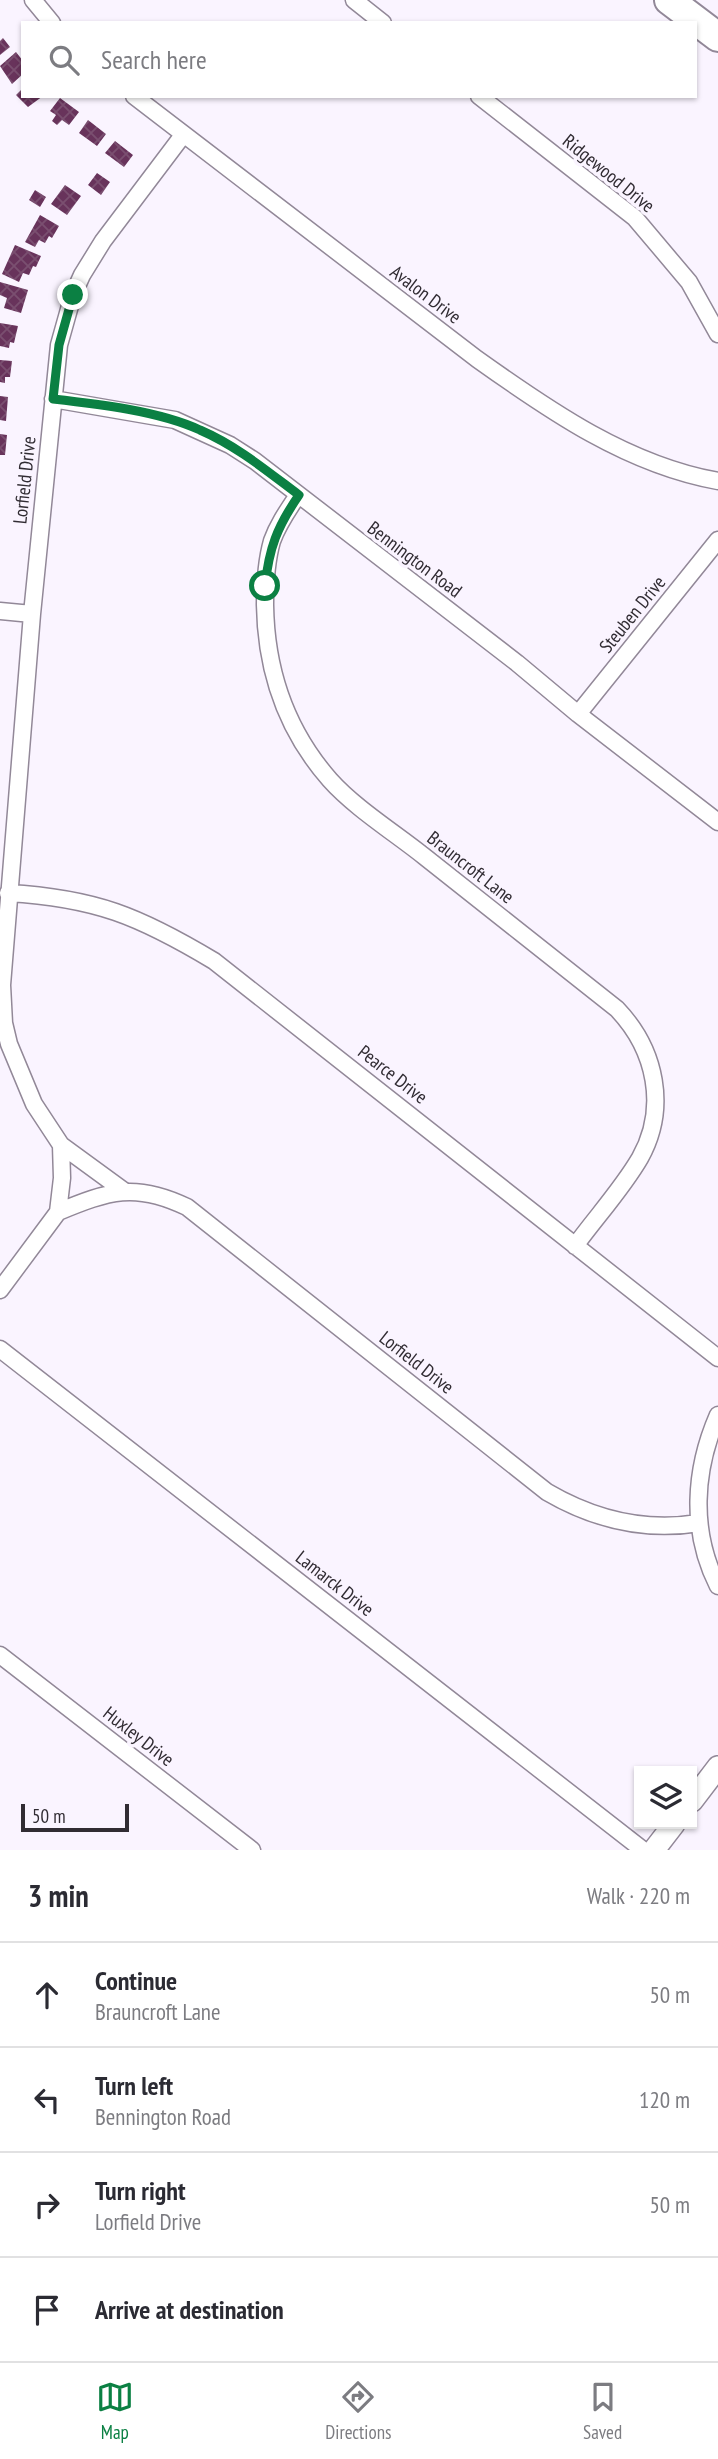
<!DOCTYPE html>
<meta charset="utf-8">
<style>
:root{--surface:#fff;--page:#f7f7f7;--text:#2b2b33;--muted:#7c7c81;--line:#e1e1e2;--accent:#0b8043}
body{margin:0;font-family:"PT Sans Narrow",sans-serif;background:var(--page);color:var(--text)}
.controls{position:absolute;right:21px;bottom:21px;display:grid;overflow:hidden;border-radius:0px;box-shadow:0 2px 5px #0004}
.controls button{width:63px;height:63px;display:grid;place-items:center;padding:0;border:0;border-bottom:2px solid var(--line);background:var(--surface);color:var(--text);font:35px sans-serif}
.scale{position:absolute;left:21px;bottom:18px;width:108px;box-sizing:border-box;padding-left:7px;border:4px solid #312c33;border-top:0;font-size:19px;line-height:24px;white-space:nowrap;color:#312c33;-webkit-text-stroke:5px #faf4ff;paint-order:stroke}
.stop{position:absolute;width:21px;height:21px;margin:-16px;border:5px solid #0b8043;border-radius:50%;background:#fff}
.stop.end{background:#0b8043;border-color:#fff;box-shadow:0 2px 7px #0008}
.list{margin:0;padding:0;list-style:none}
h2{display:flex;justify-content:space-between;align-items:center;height:91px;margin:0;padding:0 28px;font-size:30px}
h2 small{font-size:23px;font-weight:400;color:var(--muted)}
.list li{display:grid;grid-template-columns:46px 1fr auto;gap:21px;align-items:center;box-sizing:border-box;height:105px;padding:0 28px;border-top:2px solid var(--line)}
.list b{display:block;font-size:26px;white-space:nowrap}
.list p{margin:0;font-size:23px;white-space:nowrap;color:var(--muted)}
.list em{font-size:23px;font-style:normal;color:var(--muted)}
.icon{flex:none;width:38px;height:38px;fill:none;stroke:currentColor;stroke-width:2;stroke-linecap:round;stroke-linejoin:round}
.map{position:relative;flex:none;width:718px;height:1850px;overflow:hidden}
.search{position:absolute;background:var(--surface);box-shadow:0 2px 5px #0004;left:21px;right:21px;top:21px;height:77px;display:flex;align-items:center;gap:18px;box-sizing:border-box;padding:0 24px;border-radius:0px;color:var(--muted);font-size:26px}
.sheet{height:511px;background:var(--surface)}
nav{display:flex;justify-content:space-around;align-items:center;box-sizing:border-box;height:98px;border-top:2px solid var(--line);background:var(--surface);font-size:19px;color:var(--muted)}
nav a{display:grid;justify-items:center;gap:4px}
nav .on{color:var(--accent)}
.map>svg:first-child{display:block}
.building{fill:url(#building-cross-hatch)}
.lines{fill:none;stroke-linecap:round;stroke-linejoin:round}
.street-casing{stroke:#928898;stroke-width:19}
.secondary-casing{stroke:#928898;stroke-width:24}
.highway-casing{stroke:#928898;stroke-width:32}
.street{stroke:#fff;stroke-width:16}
.secondary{stroke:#fff;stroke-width:21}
.highway{stroke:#fff;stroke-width:28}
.route{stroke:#0b8043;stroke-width:9}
.labels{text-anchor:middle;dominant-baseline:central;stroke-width:7;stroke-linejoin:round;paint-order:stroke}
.street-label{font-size:19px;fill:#312c33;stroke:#faf4ff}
</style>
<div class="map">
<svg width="718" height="1850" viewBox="0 0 718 1850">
<defs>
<pattern id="building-cross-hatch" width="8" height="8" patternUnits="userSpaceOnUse" patternTransform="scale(1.75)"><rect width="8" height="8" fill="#68335b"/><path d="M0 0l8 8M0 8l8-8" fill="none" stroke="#7a4f70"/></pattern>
</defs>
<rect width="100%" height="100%" fill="#faf4ff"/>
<path class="building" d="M 3,38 L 10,47 L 0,55 L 0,41 Z
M 16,52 L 23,61 L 23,74 L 12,84 L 0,66 Z
M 23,88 L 23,96 L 43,96 L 28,107 L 16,95 Z
M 60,98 L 79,112 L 69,125 L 62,120 L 57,125 L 52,121 L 56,115 L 50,111 Z
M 88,120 L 106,134 L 97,146 L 79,133 Z
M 115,141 L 133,155 L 124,167 L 105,153 Z
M 97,173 L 110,182 L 101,195 L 88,185 Z
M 65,185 L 81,196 L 67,215 L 51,204 Z
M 35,190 L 46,197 L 40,207 L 29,200 Z
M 40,215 L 59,226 L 52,238 L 49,236 L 45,243 L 39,240 L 35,247 L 25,242 Z
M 15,245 L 41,256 L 36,267 L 33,266 L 29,275 L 23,273 L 19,282 L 2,274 Z
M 0,282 L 28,290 L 21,313 L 4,308 L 7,298 L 0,295 Z
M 0,323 L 18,326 L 14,343 L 10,342 L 9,348 L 0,346 Z
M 0,360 L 12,361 L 10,377 L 5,377 L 5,383 L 0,382 Z
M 0,396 L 8,397 L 6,421 L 0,420 Z
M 0,434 L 7,435 L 5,455 L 0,455 Z"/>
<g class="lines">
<g class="street-casing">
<path id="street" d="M 33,0 L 52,23
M 354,0 L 383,23
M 134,96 L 477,359 C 550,411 628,465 718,481
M 479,96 L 635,218 L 689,282 L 718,334
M 53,399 L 175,420 L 230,445 L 255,461 L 517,663 L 578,714 L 718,822
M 298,495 C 288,510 278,524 272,541 C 266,562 265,583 265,605 C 266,671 286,730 330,780 C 355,808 395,833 425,857 C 489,908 553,958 617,1009 C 656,1050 668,1108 640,1158 C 622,1189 596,1217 575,1246
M 0,611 L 32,614
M 578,714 L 718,540
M 8,893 C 95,898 139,916 214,961 L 718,1358
M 61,1145 L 124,1191
M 58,1212 C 109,1191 135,1182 187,1207 L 547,1492 C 595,1520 644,1532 699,1523
M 0,1290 L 58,1212 L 62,1178 L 61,1145 L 34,1104 L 9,1044 L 4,1023 L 2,985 L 32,614 L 59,345 L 73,295 L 82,275 L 103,241 L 183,135
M 0,1349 L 643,1850
M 718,1415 C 694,1470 690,1531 718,1586
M 0,1655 L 252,1850"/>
</g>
<g class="secondary-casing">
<path id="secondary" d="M 692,1801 L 718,1767
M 654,1850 L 674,1824"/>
</g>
<g class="highway-casing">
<path id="highway" d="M 669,0 L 718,37"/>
</g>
<use href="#street" class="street"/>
<use href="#secondary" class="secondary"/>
<use href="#highway" class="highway"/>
</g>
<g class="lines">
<path class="route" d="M 73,295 L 59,345 L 53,399 C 98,404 159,411 200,430 C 237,446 267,471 299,495 C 277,527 269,548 265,586"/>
</g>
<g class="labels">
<g class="street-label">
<text transform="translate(609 173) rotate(39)">Ridgewood Drive</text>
<text transform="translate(426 294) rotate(37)">Avalon Drive</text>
<text transform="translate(24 480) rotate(-84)">Lorfield Drive</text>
<text transform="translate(415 559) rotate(37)">Bennington Road</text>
<text transform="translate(632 614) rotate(-51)">Steuben Drive</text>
<text transform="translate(471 867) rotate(38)">Brauncroft Lane</text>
<text transform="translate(393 1074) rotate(38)">Pearce Drive</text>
<text transform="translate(417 1362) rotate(38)">Lorfield Drive</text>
<text transform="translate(335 1583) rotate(38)">Lamarck Drive</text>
<text transform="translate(139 1736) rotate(38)">Huxley Drive</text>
</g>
</g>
</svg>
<div class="controls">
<button><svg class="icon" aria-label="layers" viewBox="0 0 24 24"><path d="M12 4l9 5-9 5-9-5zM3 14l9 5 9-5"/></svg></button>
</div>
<div class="scale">50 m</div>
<div class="stop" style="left:265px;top:586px"></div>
<div class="stop end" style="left:73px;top:295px"></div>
<div class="search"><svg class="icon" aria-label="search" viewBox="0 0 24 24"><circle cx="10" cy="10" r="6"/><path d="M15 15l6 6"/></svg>Search here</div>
</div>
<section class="sheet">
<h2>3 min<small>Walk · 220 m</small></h2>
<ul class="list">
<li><svg class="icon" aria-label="ahead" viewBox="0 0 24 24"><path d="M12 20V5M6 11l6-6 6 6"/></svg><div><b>Continue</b><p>Brauncroft Lane</p></div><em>50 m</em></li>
<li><svg class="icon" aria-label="left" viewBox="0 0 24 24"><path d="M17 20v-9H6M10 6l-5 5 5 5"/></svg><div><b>Turn left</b><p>Bennington Road</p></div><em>120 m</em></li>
<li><svg class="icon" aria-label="right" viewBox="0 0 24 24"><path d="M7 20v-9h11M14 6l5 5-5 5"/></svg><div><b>Turn right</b><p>Lorfield Drive</p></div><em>50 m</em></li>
<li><svg class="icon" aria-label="arrive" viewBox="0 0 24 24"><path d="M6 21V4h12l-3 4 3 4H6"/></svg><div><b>Arrive at destination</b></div></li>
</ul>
</section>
<nav>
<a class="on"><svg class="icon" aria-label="map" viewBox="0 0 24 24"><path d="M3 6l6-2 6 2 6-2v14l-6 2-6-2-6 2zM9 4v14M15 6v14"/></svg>Map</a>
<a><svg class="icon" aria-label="directions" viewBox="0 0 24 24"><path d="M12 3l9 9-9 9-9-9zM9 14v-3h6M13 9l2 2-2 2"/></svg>Directions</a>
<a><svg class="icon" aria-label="saved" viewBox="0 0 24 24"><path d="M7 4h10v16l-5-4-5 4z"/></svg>Saved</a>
</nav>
